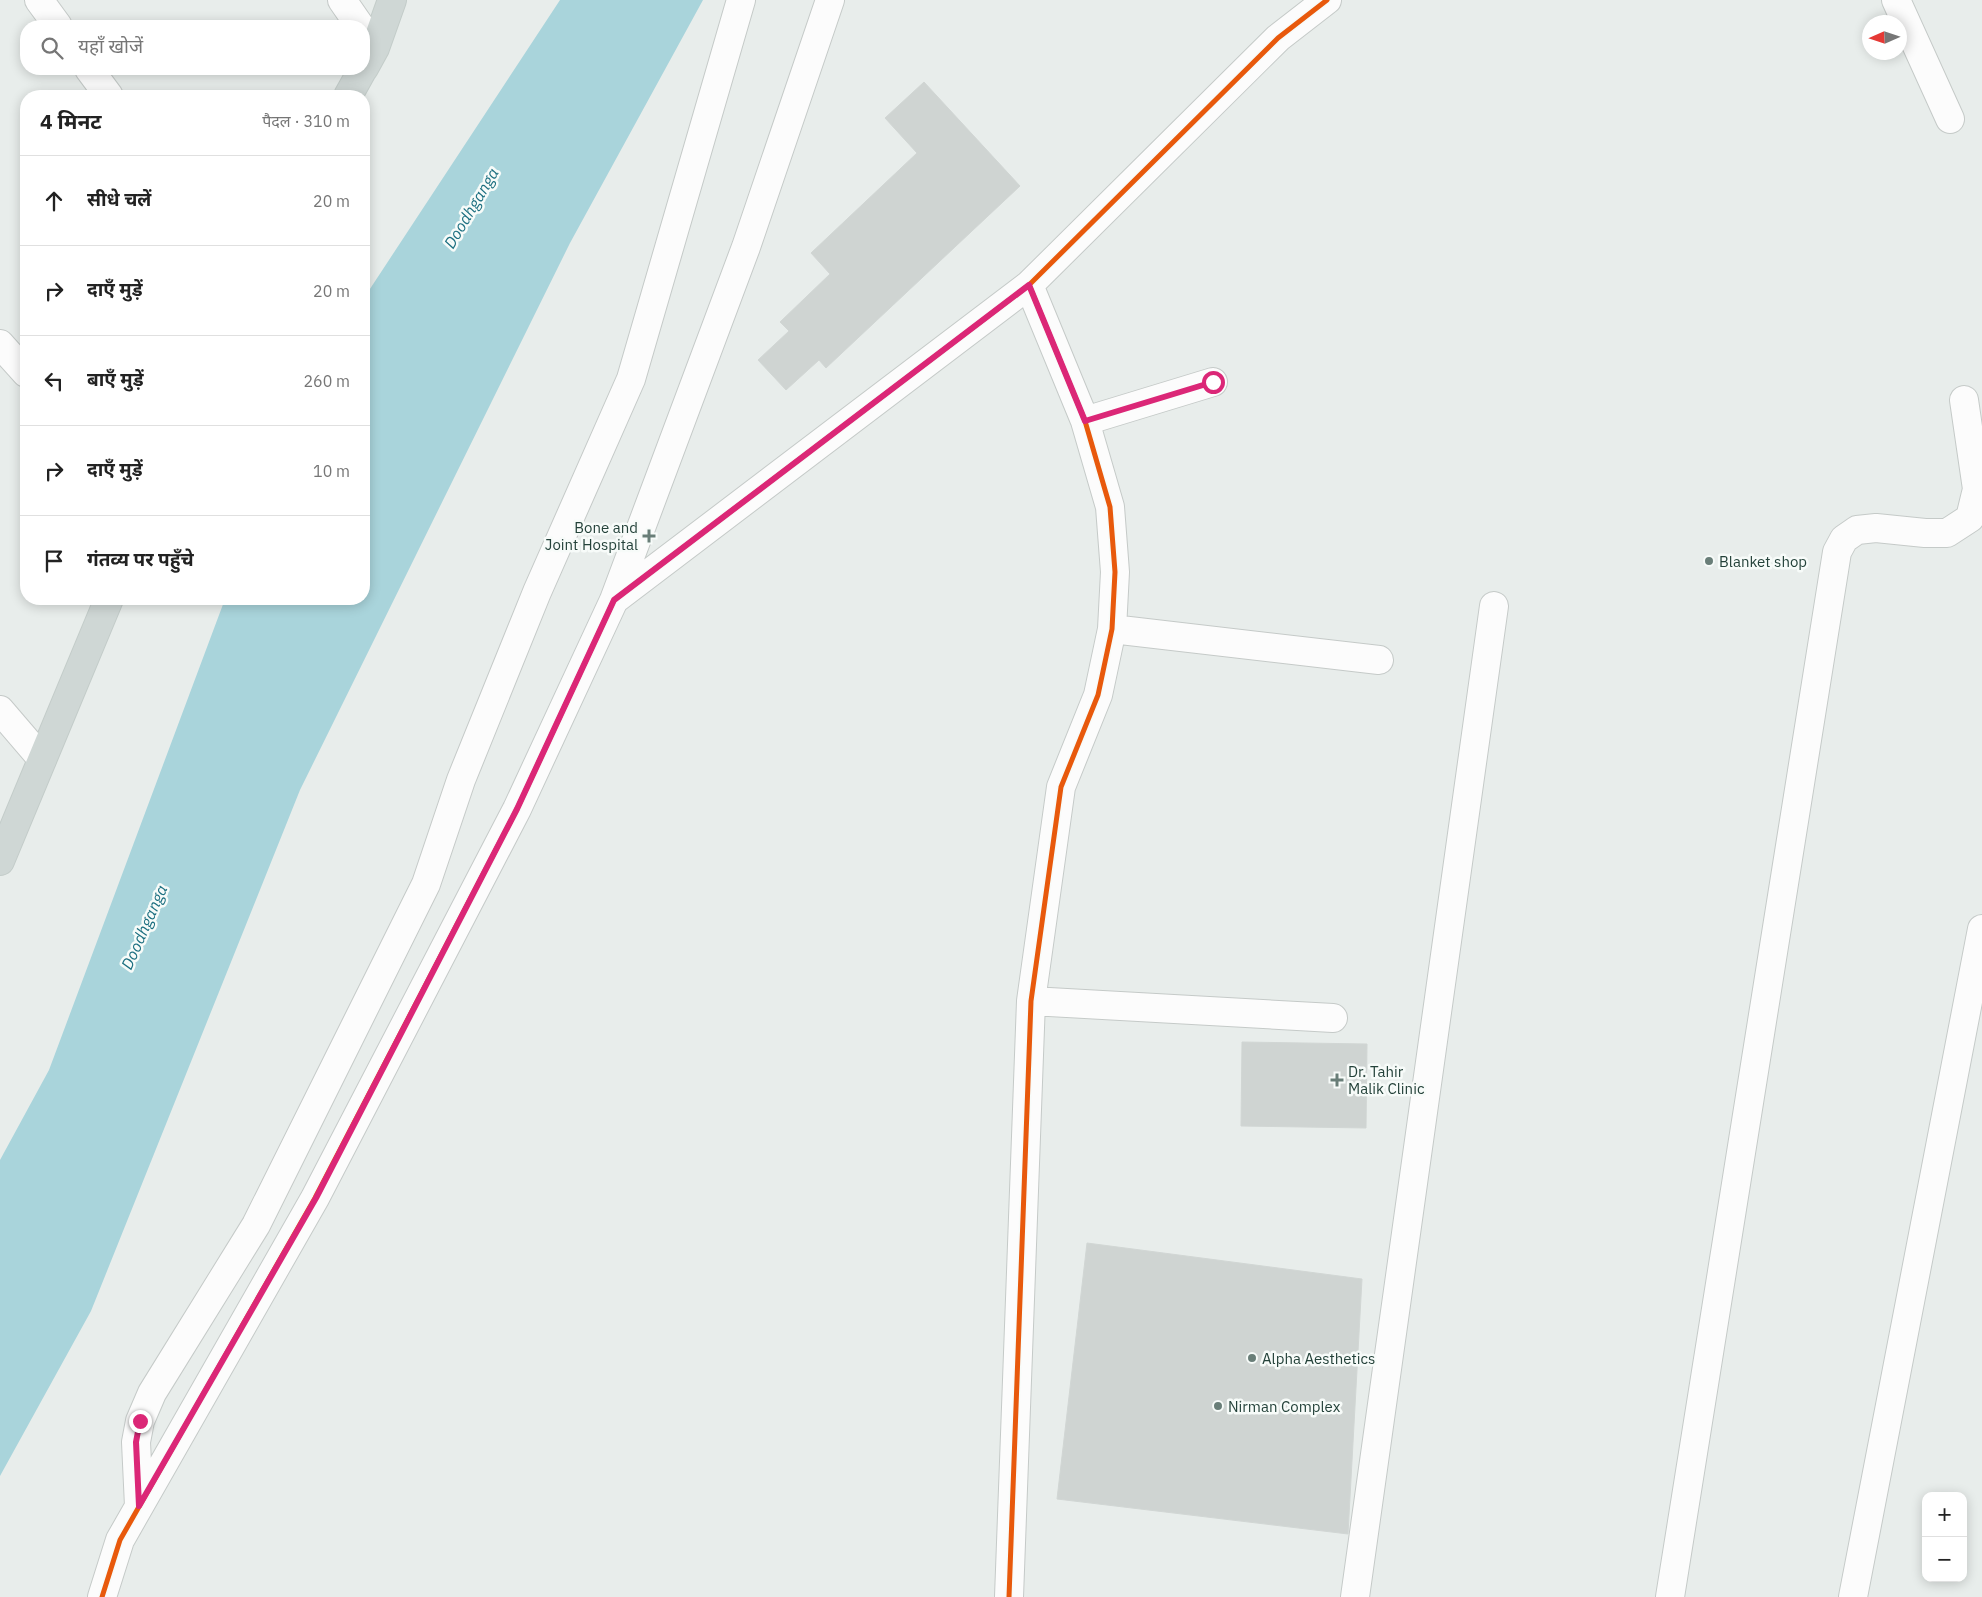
<!DOCTYPE html>
<html lang="hi">
<meta charset="utf-8">
<style>
:root{--surface:#fff;--page:#f2f2f2;--text:#222;--muted:#767676;--line:#e0e0e0}
body{margin:0;font-family:"IBM Plex Sans","Noto Sans Devanagari",sans-serif;background:var(--page);color:var(--text)}
.controls{position:absolute;right:15px;bottom:15px;display:grid;overflow:hidden;border-radius:10px;box-shadow:0 2px 12px #0003}
.controls button{width:45px;height:45px;display:grid;place-items:center;padding:0;border:0;border-bottom:1px solid var(--line);background:var(--surface);color:var(--text);font:25px sans-serif}
.compass{position:absolute;left:1862px;top:15px;width:45px;height:45px;border-radius:50%;background:var(--surface);box-shadow:0 2px 12px #0003;rotate:267deg}
.stop{position:absolute;width:15px;height:15px;margin:-11px;border:4px solid #db2777;border-radius:50%;background:#fff}
.stop.end{background:#db2777;border-color:#fff;box-shadow:0 1px 5px #0008}
.list{margin:0;padding:0;list-style:none}
h2{display:flex;justify-content:space-between;align-items:center;height:65px;margin:0;padding:0 20px;font-size:21px}
h2 small{font-size:16px;font-weight:400;color:var(--muted)}
.list li{display:grid;grid-template-columns:32px 1fr auto;gap:15px;align-items:center;box-sizing:border-box;height:90px;padding:0 20px;border-top:1px solid var(--line)}
.list b{display:block;font-size:19px;white-space:nowrap}
.list em{font-size:16px;font-style:normal;color:var(--muted)}
.icon{flex:none;width:28px;height:28px;fill:none;stroke:currentColor;stroke-width:2;stroke-linecap:round;stroke-linejoin:round}
.map{position:relative;flex:none;width:1982px;height:1597px;overflow:hidden}
.search{position:absolute;background:var(--surface);box-shadow:0 2px 12px #0003;left:20px;top:20px;width:350px;height:55px;display:flex;align-items:center;gap:12px;box-sizing:border-box;padding:0 18px;border-radius:20px;color:var(--muted);font-size:19px}
.panel{position:absolute;background:var(--surface);box-shadow:0 2px 12px #0003;left:20px;top:90px;width:350px;height:515px;border-radius:20px}
.map>svg:first-child{display:block}
.water{fill:#a9d4db}
.building{fill:#cfd4d2;stroke:#d1d6d4}
.lines{fill:none;stroke-linecap:round;stroke-linejoin:round}
.minor-casing{stroke:#c5cac8;stroke-width:30}
.major-casing{stroke:#c3ccc9;stroke-width:30}
.minor{stroke:#fcfcfc;stroke-width:28}
.major{stroke:#cfd7d5;stroke-width:28}
.cycleway-casing{stroke:#f7fbf9;stroke-width:8}
.cycleway{stroke:#e8590c;stroke-width:5}
.route{stroke:#db2777;stroke-width:6}
.poi-dot{fill:#697e78;stroke:#f7fbf9;stroke-width:2}
.labels{text-anchor:middle;dominant-baseline:central;stroke-width:5;stroke-linejoin:round;paint-order:stroke}
.poi-label{font-size:15px;fill:#24423a;stroke:#f7fbf9;text-anchor:start}
.water-label{font-size:16px;font-style:italic;fill:#1c6f80;stroke:#f7fbf9}
</style>
<div class="map">
<svg width="1982" height="1597" viewBox="0 0 1982 1597">
<rect width="100%" height="100%" fill="#e8edeb"/>
<path class="water" d="M 560,0 L 703,0 L 570,243 L 300,790 L 91,1311 L 0,1476 L 0,1160 L 49,1070 L 225,599 L 364,599 L 364,298 Z"/>
<path class="building" d="M 924,82 L 1020,186 L 826,368 L 819,360 L 786,390 L 758,360 L 789,331 L 780,322 L 830,274 L 811,253 L 917,153 L 885,118 Z
M 1242,1042 L 1367,1044 L 1366,1128 L 1241,1126 Z
M 1087,1243 L 1362,1279 L 1348,1534 L 1057,1499 Z"/>
<g class="lines">
<g class="minor-casing">
<path id="minor" d="M 39,0 L 58,26
M 342,0 L 360,26
M 1896,0 L 1950,119
M 89,69 L 109,96
M 0,344 L 26,373
M 1085,421 L 1213,382
M 614,600 L 746,247 L 830,0
M 1112,629 L 1379,660
M 0,710 L 42,759
M 1031,1001 L 1333,1018
M 139,1506 L 136,1442 L 140,1421 L 152,1393 L 256,1225 L 426,884 L 461,780 L 537,592 L 631,379 L 741,0
M 102,1597 L 120,1540 L 315,1198 L 517,809 L 614,600 L 1029,285 L 1278,38 L 1327,0
M 1009,1597 L 1031,1001 L 1061,787 L 1098,695 L 1112,629 L 1115,572 L 1110,507 L 1085,421 L 1029,285
M 1355,1597 L 1494,606
M 1670,1597 L 1837,552 L 1844,539 L 1857,530 L 1876,528 L 1925,533 L 1947,533 L 1970,518 L 1977,489 L 1964,400
M 1853,1597 L 1982,929"/>
</g>
<g class="major-casing">
<path id="major" d="M 364,68 L 375,48 L 392,0
M 348,96 L 363,69
M 0,861 L 109,599"/>
</g>
<use href="#minor" class="minor"/>
<use href="#major" class="major"/>
<g class="cycleway-casing">
<path id="cycleway" d="M 102,1597 L 120,1540 L 315,1198 L 517,809 L 614,600 L 1029,285 L 1278,38 L 1327,0
M 1009,1597 L 1031,1001 L 1061,787 L 1098,695 L 1112,629 L 1115,572 L 1110,507 L 1085,421 L 1029,285"/>
</g>
<use href="#cycleway" class="cycleway"/>
</g>
<g class="lines">
<path class="route" d="M 140,1421 L 136,1442 L 139,1506 L 316,1198 L 517,809 L 614,600 L 1029,285 L 1085,421 L 1213,382"/>
</g>
<g class="poi-dot">
<path d="M646.5 528.5h5v5h5v5h-5v5h-5v-5h-5v-5h5z"/>
<circle cx="1709" cy="561" r="5"/>
<path d="M1334.5 1072.5h5v5h5v5h-5v5h-5v-5h-5v-5h5z"/>
<circle cx="1252" cy="1358" r="5"/>
<circle cx="1218" cy="1406" r="5"/>
</g>
<g class="labels">
<g class="poi-label">
<text x="638" y="527" text-anchor="end">Bone and<tspan x="638" dy="17">Joint Hospital</tspan></text>
<text x="1719" y="561">Blanket shop</text>
<text x="1348" y="1071">Dr. Tahir<tspan x="1348" dy="17">Malik Clinic</tspan></text>
<text x="1262" y="1358">Alpha Aesthetics</text>
<text x="1228" y="1406">Nirman Complex</text>
</g>
<g class="water-label">
<text transform="translate(471 208) rotate(-59)">Doodhganga</text>
<text transform="translate(144 927) rotate(-66)">Doodhganga</text>
</g>
</g>
</svg>
<div class="controls">
<button>+</button>
<button>−</button>
</div>
<svg class="compass" viewBox="-18 -18 36 36"><path d="M0-13l5 13h-10z" fill="#e53935"/><path d="M0 13l5-13h-10z" fill="#767676"/></svg>
<div class="stop" style="left:1213px;top:382px"></div>
<div class="stop end" style="left:140px;top:1421px"></div>
<div class="search"><svg class="icon" aria-label="search" viewBox="0 0 24 24"><circle cx="10" cy="10" r="6"/><path d="M15 15l6 6"/></svg>यहाँ खोजें</div>
<section class="panel">
<h2>4 मिनट<small>पैदल · 310 m</small></h2>
<ul class="list">
<li><svg class="icon" aria-label="ahead" viewBox="0 0 24 24"><path d="M12 20V5M6 11l6-6 6 6"/></svg><div><b>सीधे चलें</b></div><em>20 m</em></li>
<li><svg class="icon" aria-label="right" viewBox="0 0 24 24"><path d="M7 20v-9h11M14 6l5 5-5 5"/></svg><div><b>दाएँ मुड़ें</b></div><em>20 m</em></li>
<li><svg class="icon" aria-label="left" viewBox="0 0 24 24"><path d="M17 20v-9H6M10 6l-5 5 5 5"/></svg><div><b>बाएँ मुड़ें</b></div><em>260 m</em></li>
<li><svg class="icon" aria-label="right" viewBox="0 0 24 24"><path d="M7 20v-9h11M14 6l5 5-5 5"/></svg><div><b>दाएँ मुड़ें</b></div><em>10 m</em></li>
<li><svg class="icon" aria-label="arrive" viewBox="0 0 24 24"><path d="M6 21V4h12l-3 4 3 4H6"/></svg><div><b>गंतव्य पर पहुँचे</b></div></li>
</ul>
</section>
</div>
